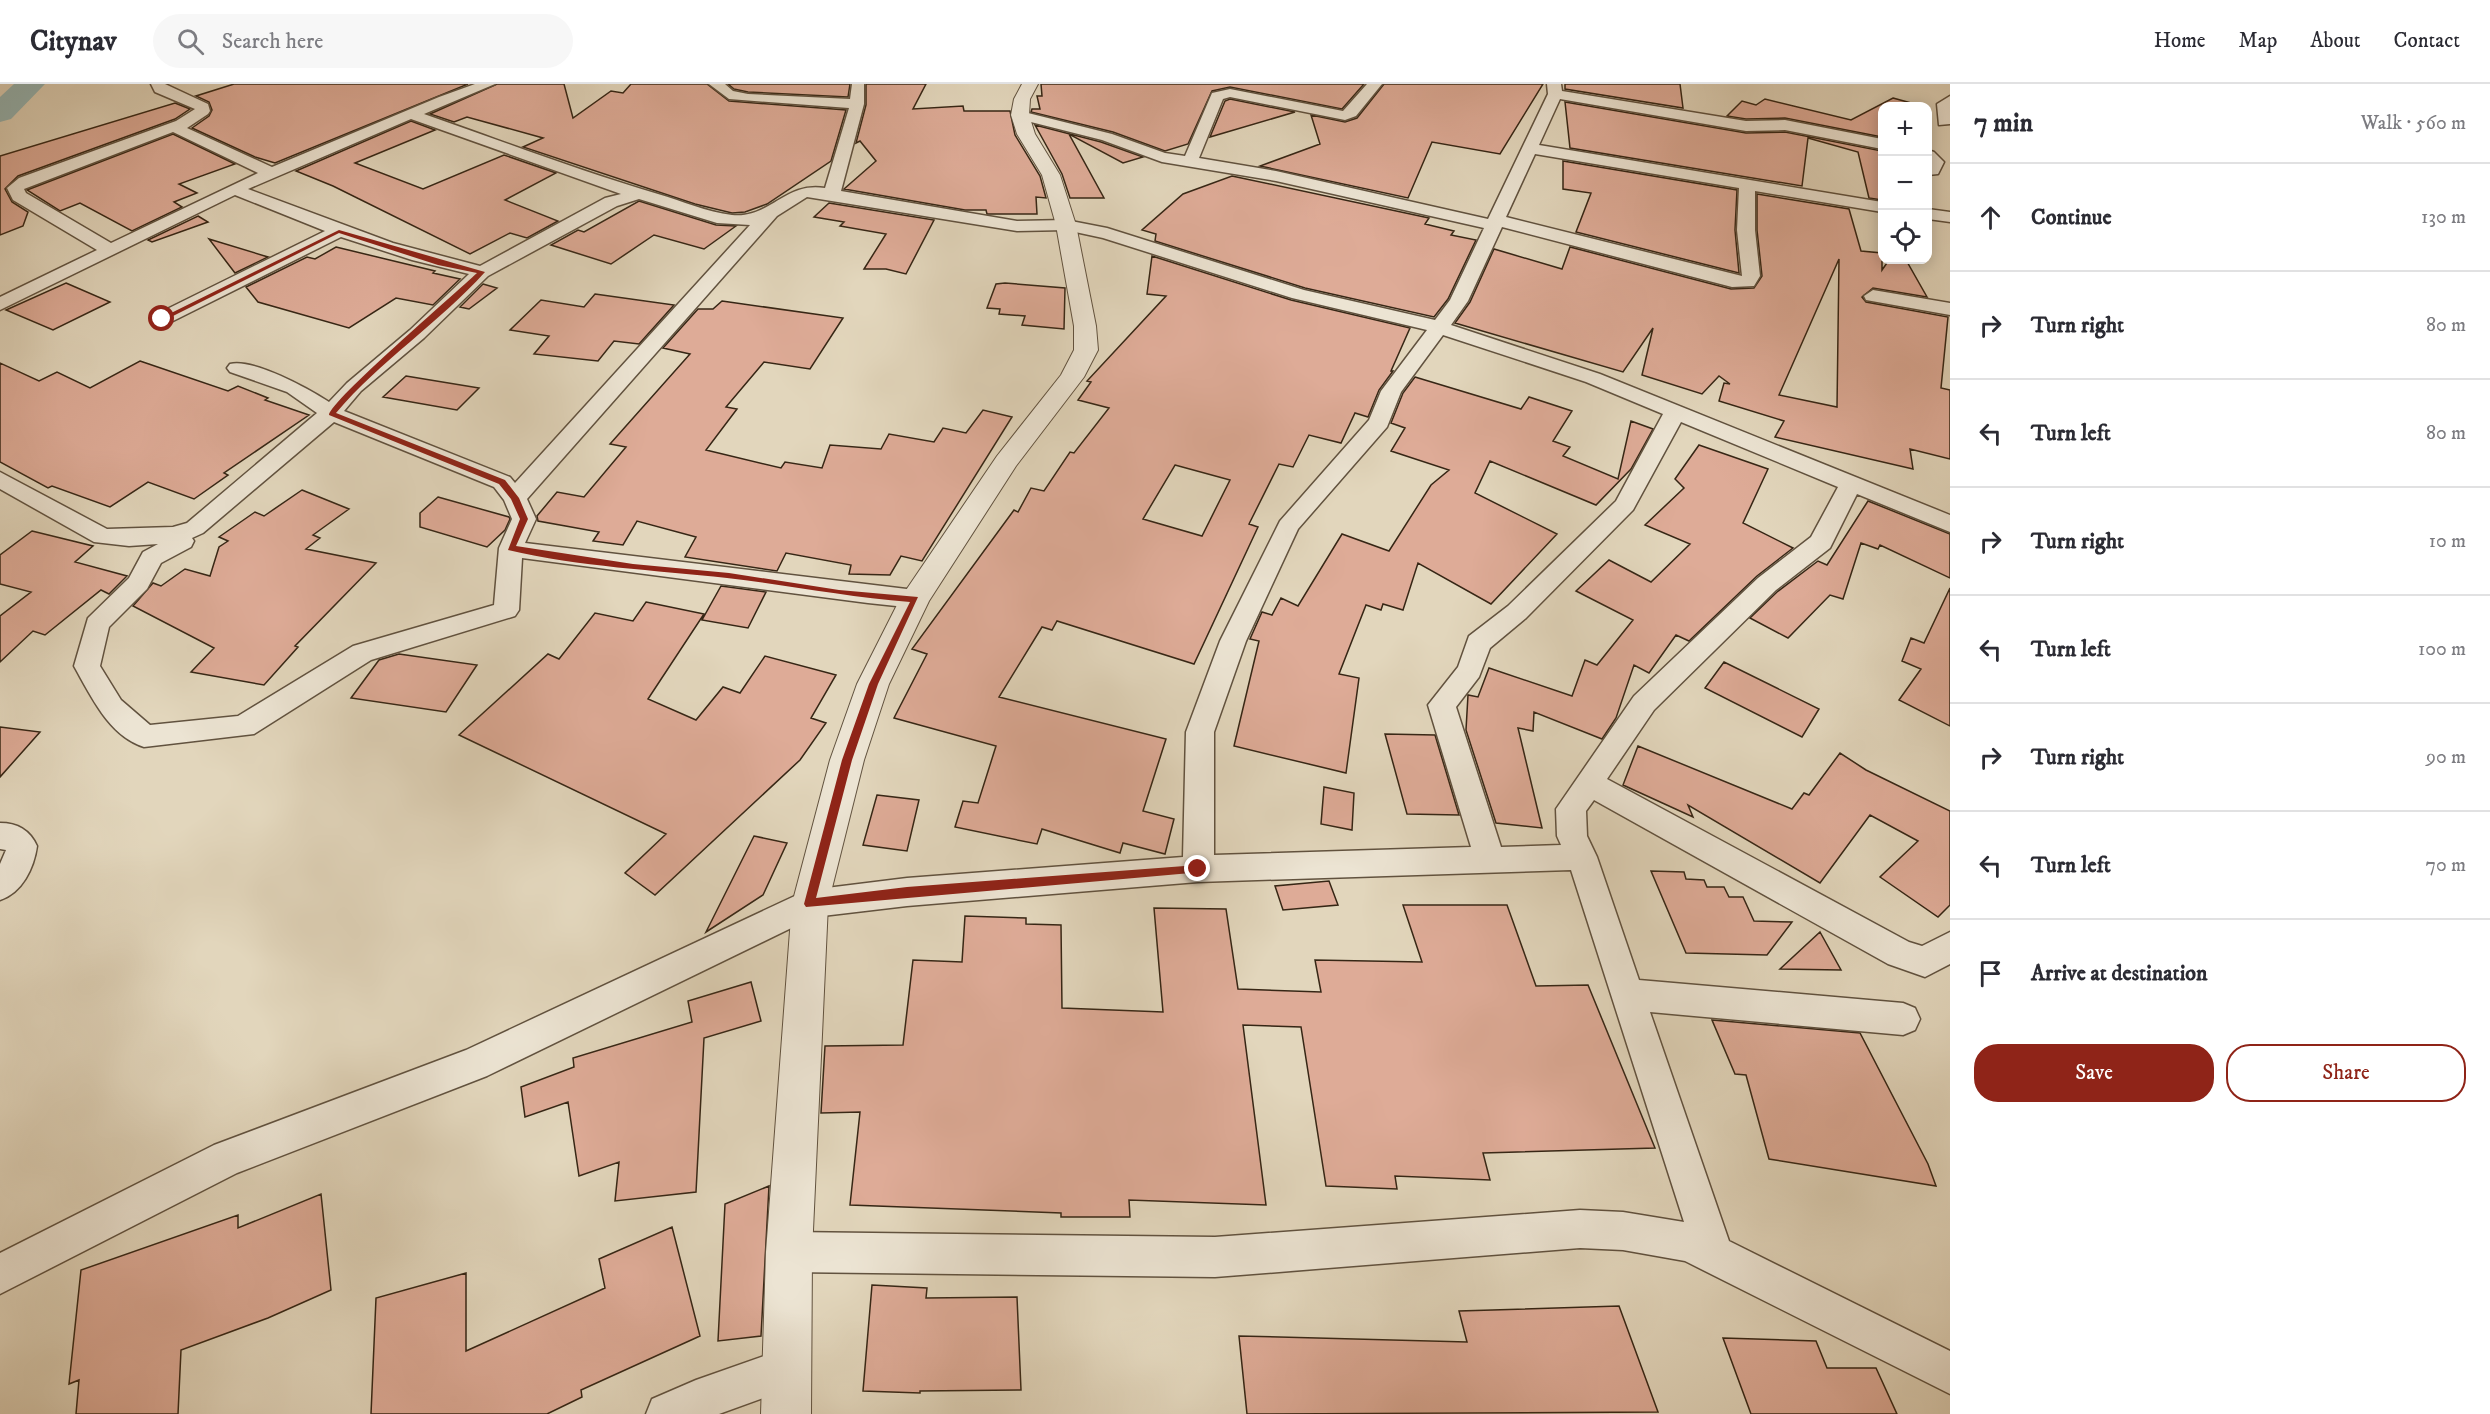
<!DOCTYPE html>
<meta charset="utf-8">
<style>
:root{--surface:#fff;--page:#f7f7f7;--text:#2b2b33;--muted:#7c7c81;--line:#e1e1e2;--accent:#8f2418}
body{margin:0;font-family:"IM FELL DW Pica",serif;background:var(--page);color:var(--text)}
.controls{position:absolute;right:18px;top:18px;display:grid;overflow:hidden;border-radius:12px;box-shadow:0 3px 15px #0003}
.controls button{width:54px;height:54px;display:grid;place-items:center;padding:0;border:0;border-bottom:2px solid var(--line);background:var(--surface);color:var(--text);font:30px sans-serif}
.stop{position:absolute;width:18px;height:18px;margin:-14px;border:4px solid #8f2418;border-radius:50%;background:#fff}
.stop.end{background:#8f2418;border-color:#fff;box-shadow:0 2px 6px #0008}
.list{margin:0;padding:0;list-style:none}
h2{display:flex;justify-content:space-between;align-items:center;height:78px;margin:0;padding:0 24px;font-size:26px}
h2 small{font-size:20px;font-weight:400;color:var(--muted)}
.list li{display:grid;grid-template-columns:39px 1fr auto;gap:18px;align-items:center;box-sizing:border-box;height:108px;padding:0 24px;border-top:2px solid var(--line)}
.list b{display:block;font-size:22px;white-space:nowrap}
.list em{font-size:20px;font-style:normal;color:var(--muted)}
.actions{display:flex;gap:12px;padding:18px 24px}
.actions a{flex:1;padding:14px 0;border:2px solid var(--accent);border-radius:24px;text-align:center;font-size:21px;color:var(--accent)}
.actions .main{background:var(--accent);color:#fff}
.icon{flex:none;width:33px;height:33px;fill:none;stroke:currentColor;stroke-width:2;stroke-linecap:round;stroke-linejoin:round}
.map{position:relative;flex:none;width:1950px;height:1330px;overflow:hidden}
header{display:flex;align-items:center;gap:36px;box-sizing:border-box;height:84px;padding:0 30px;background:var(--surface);border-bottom:2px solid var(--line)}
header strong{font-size:28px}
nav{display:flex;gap:33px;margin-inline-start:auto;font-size:21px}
.search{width:420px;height:54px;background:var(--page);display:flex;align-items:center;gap:15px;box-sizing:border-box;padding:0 21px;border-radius:33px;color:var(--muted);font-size:22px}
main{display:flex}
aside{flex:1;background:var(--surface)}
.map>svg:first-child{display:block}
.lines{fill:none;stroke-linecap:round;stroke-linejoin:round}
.river{fill:#96b8b7;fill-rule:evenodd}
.building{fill:#deab97;stroke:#362615;stroke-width:1.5;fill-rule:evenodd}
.minor-casing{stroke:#61523f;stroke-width:3}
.tertiary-casing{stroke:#61523f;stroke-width:2}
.minor{fill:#ece4d3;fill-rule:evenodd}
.tertiary{fill:#ece4d3;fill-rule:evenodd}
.route{fill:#8f2418}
</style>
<header>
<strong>Citynav</strong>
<div class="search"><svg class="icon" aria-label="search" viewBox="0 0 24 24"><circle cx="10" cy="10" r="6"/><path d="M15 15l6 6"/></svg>Search here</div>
<nav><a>Home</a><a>Map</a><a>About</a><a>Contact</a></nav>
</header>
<main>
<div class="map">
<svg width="1950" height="1330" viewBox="0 0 1950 1330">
<rect width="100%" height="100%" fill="#e2d6bc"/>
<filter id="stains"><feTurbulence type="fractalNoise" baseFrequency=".00333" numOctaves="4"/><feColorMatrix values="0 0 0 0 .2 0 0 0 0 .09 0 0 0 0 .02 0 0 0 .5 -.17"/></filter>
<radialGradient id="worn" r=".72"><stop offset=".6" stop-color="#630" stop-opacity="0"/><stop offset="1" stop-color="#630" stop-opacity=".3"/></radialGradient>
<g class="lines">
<path class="river" d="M 14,0 L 45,0 L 11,35 L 0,38 L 0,13 Z"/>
</g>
<path class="building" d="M 234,0 L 468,0 L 275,79 L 255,73 L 192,44 L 209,32 L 212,26 L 209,18 L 196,12 Z
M 497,0 L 564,0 L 573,34 L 611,7 L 623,9 L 631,0 L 707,0 L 729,17 L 846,26 L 831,77 L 767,120 L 745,128 L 732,129 L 695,120 L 523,63 L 543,54 L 467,33 L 454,38 L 430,30 Z
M 728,0 L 850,0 L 848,13 L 748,8 L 734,5 Z
M 866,0 L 926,0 L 913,25 L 963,22 L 964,27 L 1010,27 L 1015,51 L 1040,92 L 1046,114 L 1036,113 L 1037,130 L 987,130 L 986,126 L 965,126 L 844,105 L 876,77 L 860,57 L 856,59 L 866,21 Z
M 1041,0 L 1364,0 L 1342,25 L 1230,3 L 1212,7 L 1188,60 L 1165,67 L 1113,48 L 1031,28 L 1032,25 L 1040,25 L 1037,12 L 1042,12 Z
M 1384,0 L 1543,0 L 1500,70 L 1432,58 L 1408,114 L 1260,82 L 1320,60 L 1311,31 L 1345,38 L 1357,34 Z
M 1565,0 L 1680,0 L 1683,24 L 1565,5 Z
M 1893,14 L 1922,22 L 1882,22 L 1882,53 L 1785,34 L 1746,35 L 1727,32 L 1742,17 L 1756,21 L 1765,15 L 1851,36 Z
M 1230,15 L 1295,28 L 1210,53 L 1225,17 Z
M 1565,18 L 1746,49 L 1785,48 L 1882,67 L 1882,116 L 1869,114 L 1858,68 L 1808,54 L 1802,102 L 1570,64 Z
M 175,19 L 190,25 L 175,35 L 18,92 L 5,105 L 12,118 L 28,128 L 23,142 L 0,151 L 0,72 Z
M 411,37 L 435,46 L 355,79 L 423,105 L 504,71 L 556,89 L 505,116 L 558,137 L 527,154 L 510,149 L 470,170 L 333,102 L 296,87 Z
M 1035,41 L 1101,58 L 1143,73 L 1123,79 L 1069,50 L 1104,114 L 1070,114 L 1062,90 Z
M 173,50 L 235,80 L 179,100 L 197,109 L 174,118 L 182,123 L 132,147 L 80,119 L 60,127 L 27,106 Z
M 1563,77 L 1737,106 L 1735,146 L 1739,189 L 1576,148 L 1591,109 L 1563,105 Z
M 1232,92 L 1429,134 L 1425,140 L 1454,147 L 1451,151 L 1476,156 L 1448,215 L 1434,233 L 1305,204 L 1155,157 L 1156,150 L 1142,146 L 1183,110 Z
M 1757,110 L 1849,125 L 1861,167 L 1882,169 L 1882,186 L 1889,176 L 1906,176 L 1927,213 L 1873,204 L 1862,213 L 1866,218 L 1948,233 L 1941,304 L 1950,306 L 1950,375 L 1910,365 L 1913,385 L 1775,353 L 1784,337 L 1719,317 L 1724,299 L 1730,300 L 1719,292 L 1702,310 L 1642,291 L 1653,244 L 1623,288 L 1455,239 L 1470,218 L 1494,165 L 1562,185 L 1570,163 L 1731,205 L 1754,204 L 1762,192 L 1757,146 ZM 1839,175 L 1837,323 L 1779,311 Z
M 639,117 L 716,141 L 736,142 L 704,165 L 654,151 L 611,180 L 551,161 L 578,146 L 584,148 Z
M 829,119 L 934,136 L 906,190 L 886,185 L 864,185 L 886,150 L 840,142 L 844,138 L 814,133 Z
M 198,132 L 208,138 L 152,158 L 148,156 Z
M 209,155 L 268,173 L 235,189 Z
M 336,163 L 435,187 L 433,189 L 460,195 L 433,221 L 396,214 L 349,244 L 258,218 L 246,203 L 307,173 L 315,175 Z
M 1152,172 L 1291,216 L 1410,244 L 1391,287 L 1393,287 L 1379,306 L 1368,333 L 1355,329 L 1341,359 L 1309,351 L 1293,383 L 1279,380 L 1249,440 L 1258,443 L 1194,580 L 1057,537 L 1052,546 L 1042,543 L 999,613 L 1166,655 L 1143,727 L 1174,735 L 1165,770 L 1123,759 L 1120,769 L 1042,745 L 1037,760 L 955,743 L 963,717 L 978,719 L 996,662 L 894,634 L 927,570 L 912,565 L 1014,426 L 1018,428 L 1031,404 L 1044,407 L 1070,368 L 1074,369 L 1109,324 L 1078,316 L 1091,298 L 1087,297 L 1166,212 L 1147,210 ZM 1175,381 L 1230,396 L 1202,452 L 1143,435 Z
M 66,199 L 110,218 L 53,246 L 6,226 Z
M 1005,199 L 1065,204 L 1064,245 L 1022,241 L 1025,232 L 999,230 L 1000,225 L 987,224 L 996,200 Z
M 483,200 L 497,204 L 469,225 L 460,223 Z
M 595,210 L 674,221 L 639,260 L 614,257 L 598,277 L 534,270 L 549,252 L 510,246 L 541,216 L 584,223 Z
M 722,217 L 843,234 L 810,285 L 764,278 L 726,323 L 737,325 L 706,366 L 781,384 L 785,378 L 822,384 L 830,361 L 881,365 L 889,350 L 934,358 L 943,344 L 966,349 L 983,326 L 1012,333 L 922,477 L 901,472 L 890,491 L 849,490 L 851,481 L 786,469 L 777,487 L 685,473 L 696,453 L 637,437 L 623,461 L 593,457 L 599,448 L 538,437 L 537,432 L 557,408 L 584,413 L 626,363 L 610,360 L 690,270 L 663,264 L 698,225 L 713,225 Z
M 140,277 L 228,307 L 238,302 L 268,314 L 265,316 L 309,331 L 224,389 L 228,391 L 194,415 L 148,398 L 110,423 L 52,402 L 48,404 L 0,378 L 0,279 L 39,297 L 57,288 L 90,304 Z
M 406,292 L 479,304 L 457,326 L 383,313 Z
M 1415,293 L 1521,325 L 1529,313 L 1572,327 L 1553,357 L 1570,363 L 1563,372 L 1618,395 L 1631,337 L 1653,345 L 1631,385 L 1596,421 L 1490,377 L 1475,409 L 1557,450 L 1491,520 L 1418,479 L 1403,526 L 1383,520 L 1381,526 L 1366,521 L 1339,590 L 1359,594 L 1346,689 L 1234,662 L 1259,557 L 1250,555 L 1262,528 L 1272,531 L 1281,514 L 1298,522 L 1342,450 L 1389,467 L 1431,401 L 1449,386 L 1391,367 L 1405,344 L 1391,339 L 1403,309 Z
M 1699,361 L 1768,385 L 1743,439 L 1793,464 L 1757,492 L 1689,557 L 1676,551 L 1649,589 L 1634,581 L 1616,634 L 1602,655 L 1534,628 L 1533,647 L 1518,644 L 1542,744 L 1496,739 L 1466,646 L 1468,611 L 1478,613 L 1489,584 L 1572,612 L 1585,576 L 1597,581 L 1633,536 L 1576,507 L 1609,476 L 1651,498 L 1690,460 L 1645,441 L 1684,404 L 1675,395 Z
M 302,406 L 349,425 L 313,451 L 320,454 L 306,465 L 376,479 L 295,562 L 298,563 L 264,601 L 191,588 L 214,564 L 133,522 L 153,499 L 161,502 L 185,485 L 210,492 L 219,463 L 228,457 L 219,453 L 255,428 L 264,432 Z
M 438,413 L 509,433 L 510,435 L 505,446 L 487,463 L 420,443 L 420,429 Z
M 1868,417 L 1950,450 L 1950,494 L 1880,461 L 1878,465 L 1861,459 L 1843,515 L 1830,511 L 1788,554 L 1750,534 L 1777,508 L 1818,477 L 1827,481 Z
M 32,447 L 93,462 L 75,478 L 127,492 L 109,510 L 101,506 L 45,551 L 33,547 L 0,578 L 0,532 L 31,508 L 0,500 L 0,471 Z
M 721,502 L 766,508 L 748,544 L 702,536 Z
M 1950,504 L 1950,642 L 1899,616 L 1921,585 L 1902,577 L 1911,554 L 1924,559 Z
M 646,518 L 704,530 L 648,615 L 696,636 L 723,603 L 740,609 L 765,572 L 836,591 L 811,634 L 826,639 L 800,676 L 655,811 L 625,789 L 666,750 L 459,651 L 548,570 L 559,575 L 595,529 L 633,537 Z
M 399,570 L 477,581 L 446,628 L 351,614 L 379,576 Z
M 1724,578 L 1819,625 L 1802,653 L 1705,604 Z
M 0,643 L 40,648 L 0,693 Z
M 1385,650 L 1435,651 L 1459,731 L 1407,730 Z
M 1638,662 L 1792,725 L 1804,709 L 1809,711 L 1840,669 L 1866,686 L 1950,727 L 1950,821 L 1938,833 L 1880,793 L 1918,757 L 1870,731 L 1820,799 L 1688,721 L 1693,733 L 1623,701 Z
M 1324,703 L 1354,709 L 1352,746 L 1321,740 Z
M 877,711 L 919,716 L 907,767 L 863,761 Z
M 754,752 L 787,759 L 763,811 L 706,848 Z
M 1651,787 L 1684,788 L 1686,795 L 1704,796 L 1707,803 L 1724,803 L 1729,813 L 1743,813 L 1754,837 L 1792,838 L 1767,871 L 1686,869 Z
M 1329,797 L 1338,821 L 1283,826 L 1275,802 Z
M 1403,821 L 1507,821 L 1536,902 L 1588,901 L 1655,1064 L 1483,1069 L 1490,1096 L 1395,1092 L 1397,1105 L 1326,1102 L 1301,943 L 1243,941 L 1266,1121 L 1129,1116 L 1130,1133 L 1061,1133 L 1061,1129 L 850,1121 L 860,1028 L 821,1029 L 825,962 L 903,961 L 913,876 L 962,878 L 965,832 L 1026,834 L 1026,840 L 1061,841 L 1062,924 L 1163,928 L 1154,824 L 1226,825 L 1238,905 L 1321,908 L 1315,876 L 1422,878 Z
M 1820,848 L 1841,886 L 1780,885 Z
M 751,898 L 761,937 L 704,954 L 696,1108 L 615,1117 L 619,1078 L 579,1092 L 568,1018 L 525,1033 L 521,1003 L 574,983 L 573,974 L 692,938 L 688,917 Z
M 1712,936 L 1860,949 L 1928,1080 L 1936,1102 L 1769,1075 L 1746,991 L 1735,990 Z
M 769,1102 L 761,1252 L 718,1257 L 725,1120 Z
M 321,1110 L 331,1206 L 268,1234 L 181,1266 L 178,1330 L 76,1330 L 79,1296 L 69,1300 L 81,1186 L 238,1131 L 238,1144 Z
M 672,1143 L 700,1252 L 581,1306 L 582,1313 L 547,1330 L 371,1330 L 376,1214 L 466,1189 L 466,1267 L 605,1204 L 599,1175 Z
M 872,1201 L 927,1204 L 926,1214 L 1017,1213 L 1021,1306 L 920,1307 L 920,1309 L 863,1307 Z
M 1619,1222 L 1658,1328 L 1247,1330 L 1239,1252 L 1467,1258 L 1459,1227 Z
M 1723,1254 L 1816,1257 L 1827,1284 L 1876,1284 L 1897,1330 L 1751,1330 Z"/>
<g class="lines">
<g class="minor-casing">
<path id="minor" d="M 151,0 L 165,0 L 208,20 L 210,27 L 208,30 L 187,44 L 272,83 L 439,13 L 475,0 L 495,0 L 424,30 C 502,57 579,87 658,110 C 682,117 707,128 732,131 C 770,135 785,97 825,104 L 849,24 L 729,15 L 709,0 L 725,0 L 733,7 L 748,10 L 850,15 L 852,0 L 864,0 L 864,20 L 841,107 L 1017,137 L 1066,136 L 1107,144 L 1304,206 L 1435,236 L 1450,216 L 1484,144 L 1276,97 L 1162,78 L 1102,56 L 1015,34 L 1013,31 L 1020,27 L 1112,50 L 1165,69 L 1185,72 L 1212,9 L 1230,5 L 1343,27 L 1367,0 L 1382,0 L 1356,32 L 1345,36 L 1230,13 L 1223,15 L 1199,74 L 1276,87 L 1488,135 L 1548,10 L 1547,0 L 1561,0 L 1562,7 L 1746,37 L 1785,36 L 1882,55 L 1882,65 L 1785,46 L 1746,47 L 1560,15 L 1539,61 L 1882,118 L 1882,128 L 1755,107 L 1755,146 L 1760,192 L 1754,202 L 1732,203 L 1502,143 L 1468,217 L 1451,241 L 1600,290 L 1950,431 L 1950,448 L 1857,410 L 1830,464 L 1776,506 L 1654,626 L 1607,695 L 1909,858 L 1922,862 L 1950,848 L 1950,880 L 1925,893 L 1888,880 L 1594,716 L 1586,727 L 1587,752 L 1597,773 L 1639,896 L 1903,919 L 1915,924 L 1920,935 L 1915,946 L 1903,951 L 1650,928 L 1729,1157 L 1950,1267 L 1950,1310 L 1685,1177 L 1623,1166 L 1580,1164 L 1215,1193 L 789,1188 L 775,1182 L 769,1168 L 775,1154 L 789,1148 L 1215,1153 L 1580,1126 L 1623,1128 L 1684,1138 L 1571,786 L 1198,798 L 907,822 L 814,833 L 487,992 L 237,1089 L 0,1210 L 0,1169 L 214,1061 L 466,966 L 799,810 L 810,806 L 907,794 L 1183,773 L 1186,648 L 1220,557 L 1280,437 L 1369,336 L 1381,307 L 1427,246 L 1292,214 L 1103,154 L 1066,146 L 1017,147 L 807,113 L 777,132 L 527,415 L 536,435 L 525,459 L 915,506 L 924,509 L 928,515 L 924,521 L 915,524 L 868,519 L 522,474 L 519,526 L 515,532 L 371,576 L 254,650 L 144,663 C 109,652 91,612 74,582 L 88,534 L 129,494 L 143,468 L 158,460 L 129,462 L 94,458 L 0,405 L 0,388 L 107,445 L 173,443 L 187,439 L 317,329 L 287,308 L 230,288 L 227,284 L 230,280 C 253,274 309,305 329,318 L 347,299 L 410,246 L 469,190 L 412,176 L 341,153 L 169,239 L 155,239 L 152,235 L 155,231 L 325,147 L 235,111 L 0,226 L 0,213 L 97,166 L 13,116 L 7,104 L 19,94 L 176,37 L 195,25 L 155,8 ZM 411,35 L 621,110 L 605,114 L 480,182 L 393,159 L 248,105 ZM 173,48 L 258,89 L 111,159 L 26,109 L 24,105 ZM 1535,70 L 1739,104 L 1737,146 L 1742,192 L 1506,133 ZM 639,115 L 717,139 L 750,141 L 515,399 L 510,393 L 344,327 L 361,307 L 424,254 L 488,192 L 617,122 ZM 1443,251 L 1586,298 L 1663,330 L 1616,417 L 1508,522 L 1469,552 L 1458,583 L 1428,621 L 1471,763 L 1214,771 L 1214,648 L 1246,557 L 1298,445 L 1387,343 L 1401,308 ZM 334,338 L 494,403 L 504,416 L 512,435 L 499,464 L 494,521 L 353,562 L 238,632 L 150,641 L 121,616 L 100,582 L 109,543 L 147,505 L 161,479 L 191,463 L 194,457 L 192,454 L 203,449 ZM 1681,338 L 1838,403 L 1811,453 L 1758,494 L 1634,612 L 1556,725 L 1557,752 L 1561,761 L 1501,763 L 1456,623 L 1479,593 L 1490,564 L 1526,534 L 1633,426 Z
M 1950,12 L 1950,40 L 1939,41 L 1937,20 Z
M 1928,66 L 1934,68 L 1944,78 L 1938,90 L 1928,91 Z
M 1928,125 L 1950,128 L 1950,138 L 1928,135 Z
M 1873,206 L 1950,219 L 1950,231 L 1866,216 L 1864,212 Z
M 0,739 C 17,739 30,746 37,762 C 34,784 22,809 0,816 L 0,780 L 6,766 L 0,765 Z
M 787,1264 L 802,1270 L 808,1285 L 802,1300 L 719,1330 L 646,1330 L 652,1315 L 696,1296 Z"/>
</g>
<g class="tertiary-casing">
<path id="tertiary" d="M 1022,0 L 1038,0 L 1030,15 L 1029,31 L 1035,50 L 1060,91 L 1076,141 L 1096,242 L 1098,266 L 1084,293 L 1016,382 L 929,517 L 889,600 L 864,676 L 828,820 L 812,1168 L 811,1330 L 761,1330 L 766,1168 L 792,820 L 830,676 L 857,600 L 900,515 L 997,372 L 1061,291 L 1074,266 L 1074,242 L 1056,141 L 1042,91 L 1017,50 L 1011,31 L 1014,15 Z"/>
</g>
<use href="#minor" class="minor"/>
<use href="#tertiary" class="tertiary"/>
</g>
<path class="route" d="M 339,146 L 485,188 C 439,239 380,277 336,329 L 505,396 L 519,414 L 528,435 L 516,462 L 633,480 L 729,489 L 839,506 L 918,513 L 878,600 L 852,676 L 816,814 L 907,803 L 1198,781 L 1202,782 L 1202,788 L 806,823 L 804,820 L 842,676 L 869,600 L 910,518 C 847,513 789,501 727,494 C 655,486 580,483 508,466 L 520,435 L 511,415 L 499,400 L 329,331 C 331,316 456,209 477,189 L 438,181 L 339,149 L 165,236 L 159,235 Z"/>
<rect width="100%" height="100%" filter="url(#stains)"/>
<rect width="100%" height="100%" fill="url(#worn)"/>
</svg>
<div class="controls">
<button>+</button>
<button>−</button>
<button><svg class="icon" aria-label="locate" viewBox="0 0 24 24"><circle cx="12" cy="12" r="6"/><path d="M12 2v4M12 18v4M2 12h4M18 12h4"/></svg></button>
</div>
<div class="stop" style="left:162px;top:235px"></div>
<div class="stop end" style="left:1198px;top:785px"></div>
</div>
<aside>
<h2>7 min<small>Walk · 560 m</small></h2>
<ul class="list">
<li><svg class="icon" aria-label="ahead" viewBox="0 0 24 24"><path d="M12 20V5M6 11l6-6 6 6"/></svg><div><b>Continue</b></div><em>130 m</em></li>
<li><svg class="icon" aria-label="right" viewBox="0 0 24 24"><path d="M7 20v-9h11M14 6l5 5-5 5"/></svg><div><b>Turn right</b></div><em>80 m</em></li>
<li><svg class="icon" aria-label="left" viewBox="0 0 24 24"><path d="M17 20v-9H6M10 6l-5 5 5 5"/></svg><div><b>Turn left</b></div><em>80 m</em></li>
<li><svg class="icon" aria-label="right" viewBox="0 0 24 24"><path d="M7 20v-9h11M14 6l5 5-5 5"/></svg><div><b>Turn right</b></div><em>10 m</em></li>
<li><svg class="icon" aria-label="left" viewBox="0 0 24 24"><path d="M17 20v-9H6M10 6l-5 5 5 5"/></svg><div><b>Turn left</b></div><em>100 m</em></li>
<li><svg class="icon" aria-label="right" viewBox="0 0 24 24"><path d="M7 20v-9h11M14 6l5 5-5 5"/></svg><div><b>Turn right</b></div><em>90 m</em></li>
<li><svg class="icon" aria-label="left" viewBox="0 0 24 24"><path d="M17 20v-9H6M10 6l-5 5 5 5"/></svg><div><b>Turn left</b></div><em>70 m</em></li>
<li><svg class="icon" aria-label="arrive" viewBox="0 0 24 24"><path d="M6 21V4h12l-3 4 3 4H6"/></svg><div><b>Arrive at destination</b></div></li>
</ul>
<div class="actions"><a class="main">Save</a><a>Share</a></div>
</aside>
</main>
